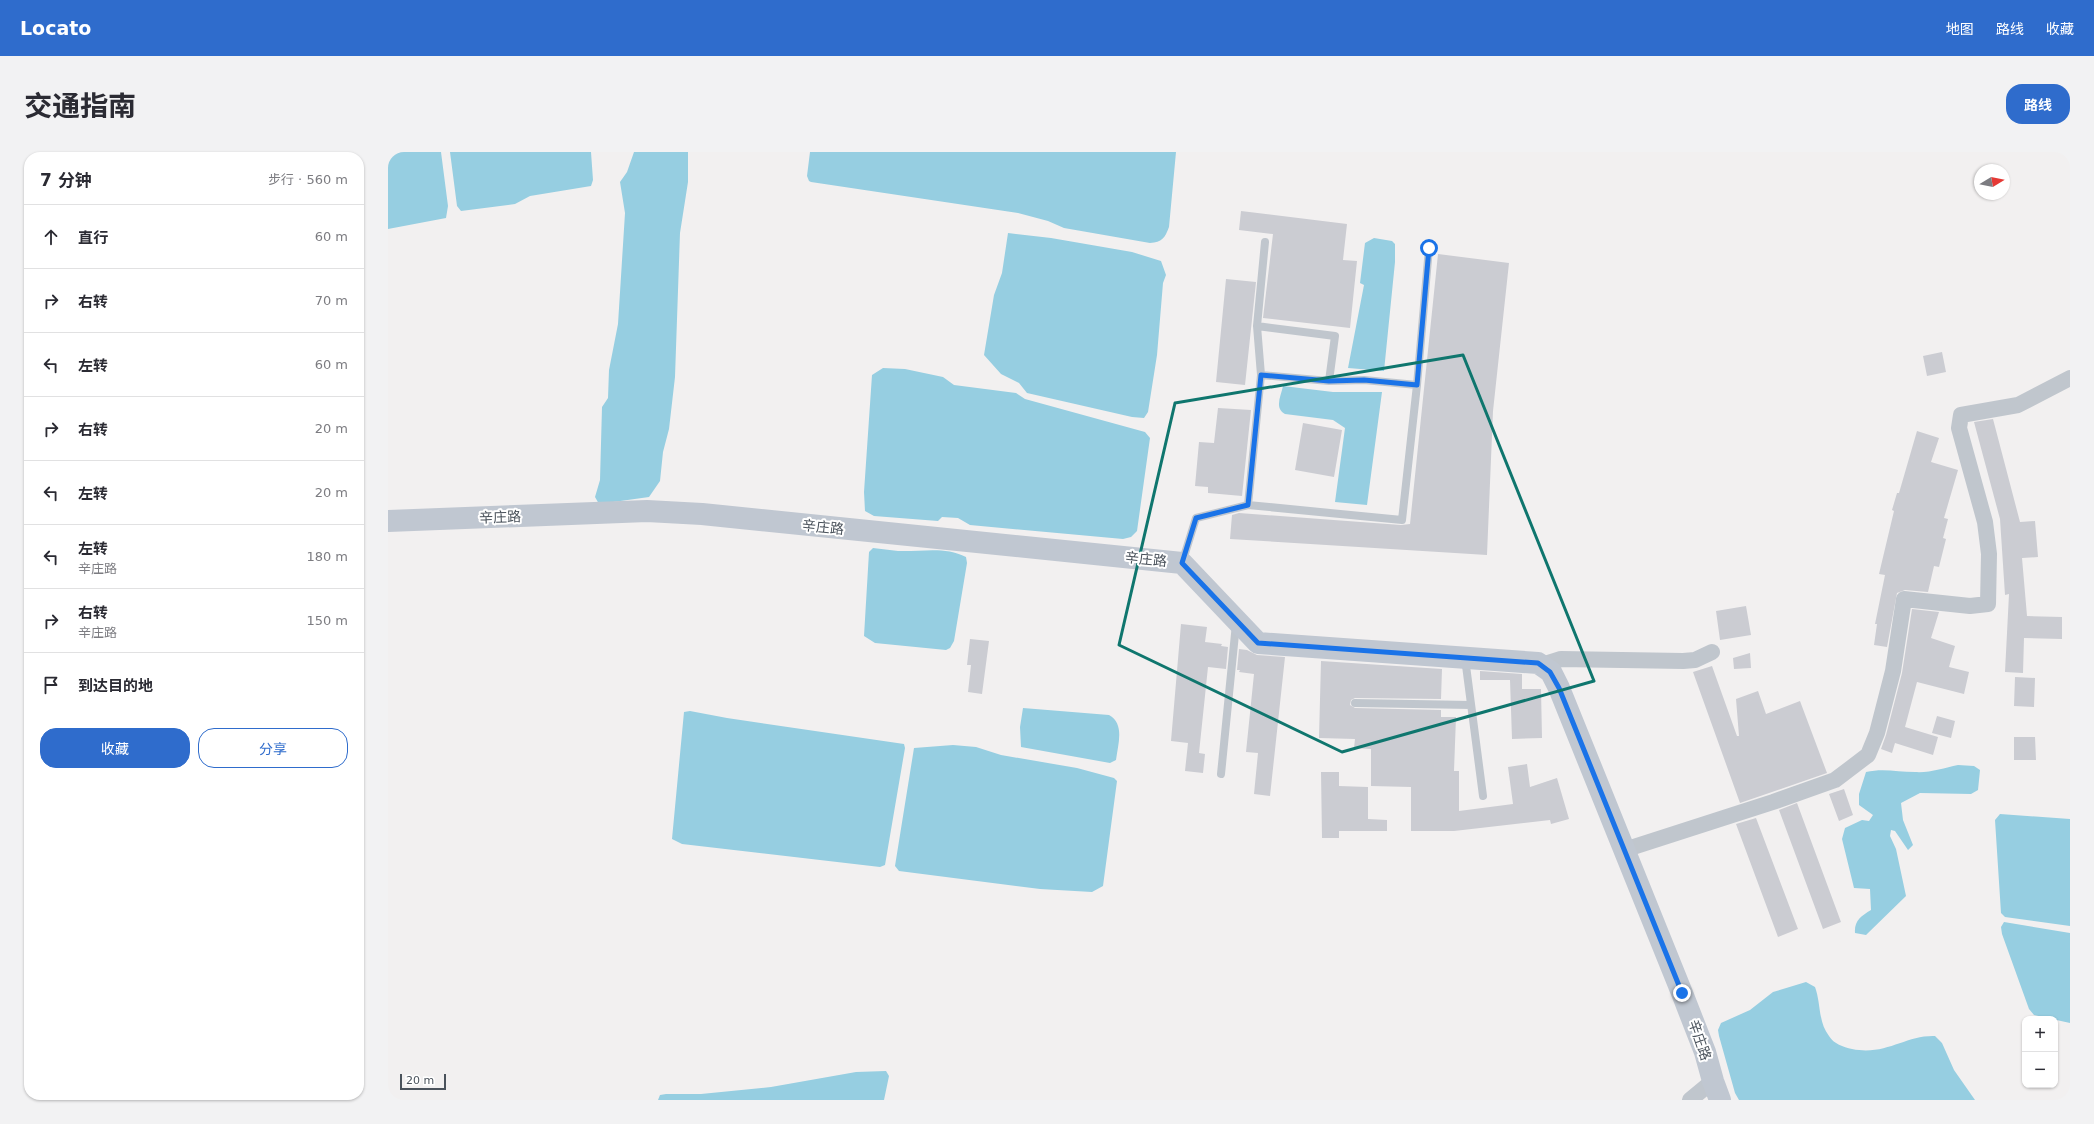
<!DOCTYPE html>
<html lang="zh">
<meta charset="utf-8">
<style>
:root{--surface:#fff;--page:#f2f2f3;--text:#2b2b33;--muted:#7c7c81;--line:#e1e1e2;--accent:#2f6ccc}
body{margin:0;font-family:"DejaVu Sans","Noto Sans SC",sans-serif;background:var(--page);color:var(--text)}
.controls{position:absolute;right:12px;bottom:12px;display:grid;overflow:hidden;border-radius:8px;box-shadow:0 1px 3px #0004}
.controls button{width:36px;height:36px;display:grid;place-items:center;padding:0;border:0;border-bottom:1px solid var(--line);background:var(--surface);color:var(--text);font:20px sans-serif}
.compass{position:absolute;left:1586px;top:12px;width:36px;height:36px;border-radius:50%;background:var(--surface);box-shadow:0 1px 3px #0004;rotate:80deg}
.scale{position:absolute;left:12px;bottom:10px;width:46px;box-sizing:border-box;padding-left:4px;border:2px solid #4a525b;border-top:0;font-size:11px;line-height:14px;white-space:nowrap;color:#4a525b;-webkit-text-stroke:3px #fff;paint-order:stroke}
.stop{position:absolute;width:12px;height:12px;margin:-9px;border:3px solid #1a73e8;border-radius:50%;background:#fff}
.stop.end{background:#1a73e8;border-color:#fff;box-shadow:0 1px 4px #0008}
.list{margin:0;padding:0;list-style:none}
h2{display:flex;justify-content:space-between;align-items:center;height:52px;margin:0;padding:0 16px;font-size:17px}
h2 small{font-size:13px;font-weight:400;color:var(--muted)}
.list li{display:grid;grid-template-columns:26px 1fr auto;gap:12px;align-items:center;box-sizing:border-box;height:64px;padding:0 16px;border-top:1px solid var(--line)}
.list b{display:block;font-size:15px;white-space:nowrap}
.list p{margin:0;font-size:13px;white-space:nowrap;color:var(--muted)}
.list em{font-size:13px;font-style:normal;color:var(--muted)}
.actions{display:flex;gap:8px;padding:12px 16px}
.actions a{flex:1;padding:9px 0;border:1px solid var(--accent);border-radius:16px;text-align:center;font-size:14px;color:var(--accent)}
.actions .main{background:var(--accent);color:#fff}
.icon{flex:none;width:22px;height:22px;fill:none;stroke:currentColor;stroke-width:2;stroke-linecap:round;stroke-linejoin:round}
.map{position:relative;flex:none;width:1682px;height:948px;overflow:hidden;border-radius:16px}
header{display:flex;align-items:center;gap:24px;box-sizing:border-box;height:56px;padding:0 20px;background:var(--accent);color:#fff}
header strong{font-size:19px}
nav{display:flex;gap:22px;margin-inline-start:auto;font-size:14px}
.intro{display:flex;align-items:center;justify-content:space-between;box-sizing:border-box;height:96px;padding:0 24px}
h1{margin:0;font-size:28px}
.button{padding:10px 18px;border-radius:16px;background:var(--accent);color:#fff;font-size:14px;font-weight:700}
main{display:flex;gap:24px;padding:0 24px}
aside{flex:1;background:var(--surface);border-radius:16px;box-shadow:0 1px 3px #0004}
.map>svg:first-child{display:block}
.water{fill:#96cee1}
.building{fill:#cbccd2}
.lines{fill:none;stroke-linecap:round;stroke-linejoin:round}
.lane{stroke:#c0c6cd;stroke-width:8}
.street{stroke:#c0c6cd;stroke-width:16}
.secondary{stroke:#c0c7d1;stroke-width:22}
.route{stroke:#1a73e8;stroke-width:5}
.marked{fill:none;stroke:#0f766e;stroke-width:3;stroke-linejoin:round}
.labels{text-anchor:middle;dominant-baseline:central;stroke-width:4;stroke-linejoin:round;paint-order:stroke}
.street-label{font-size:14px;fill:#4a525b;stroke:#fff}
</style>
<header>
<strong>Locato</strong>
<nav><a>地图</a><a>路线</a><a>收藏</a></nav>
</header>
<div class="intro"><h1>交通指南</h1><a class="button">路线</a></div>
<main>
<aside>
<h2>7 分钟<small>步行 · 560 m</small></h2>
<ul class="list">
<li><svg class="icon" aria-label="ahead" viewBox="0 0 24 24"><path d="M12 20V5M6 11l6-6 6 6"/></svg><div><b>直行</b></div><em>60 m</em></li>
<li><svg class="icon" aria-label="right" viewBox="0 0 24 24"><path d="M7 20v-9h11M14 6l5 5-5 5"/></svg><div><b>右转</b></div><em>70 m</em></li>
<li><svg class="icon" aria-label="left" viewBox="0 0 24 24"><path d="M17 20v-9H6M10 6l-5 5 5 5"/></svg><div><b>左转</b></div><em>60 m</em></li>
<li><svg class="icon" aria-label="right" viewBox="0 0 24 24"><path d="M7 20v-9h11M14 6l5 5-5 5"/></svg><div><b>右转</b></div><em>20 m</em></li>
<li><svg class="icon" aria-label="left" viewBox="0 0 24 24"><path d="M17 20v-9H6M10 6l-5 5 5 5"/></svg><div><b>左转</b></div><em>20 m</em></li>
<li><svg class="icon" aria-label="left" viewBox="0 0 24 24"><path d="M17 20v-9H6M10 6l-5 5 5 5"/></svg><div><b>左转</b><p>辛庄路</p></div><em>180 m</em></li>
<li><svg class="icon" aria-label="right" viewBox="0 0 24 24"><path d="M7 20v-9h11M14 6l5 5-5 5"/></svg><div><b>右转</b><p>辛庄路</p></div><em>150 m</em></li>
<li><svg class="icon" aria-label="arrive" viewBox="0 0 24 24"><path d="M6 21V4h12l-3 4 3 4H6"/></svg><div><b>到达目的地</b></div></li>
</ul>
<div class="actions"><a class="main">收藏</a><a>分享</a></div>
</aside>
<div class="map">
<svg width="1682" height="948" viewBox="0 0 1682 948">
<rect width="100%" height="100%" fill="#f2f0f0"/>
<path class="water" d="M 0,0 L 53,0 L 60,54 L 58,66 L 0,77 Z
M 62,0 L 203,0 L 205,28 L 203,34 L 142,44 L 127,52 L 73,59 L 69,54 Z
M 246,0 L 300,0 L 300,30 L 292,81 L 287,225 L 281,277 L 275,300 L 272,329 L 261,345 L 211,352 L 207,345 L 212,328 L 214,255 L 220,246 L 221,218 L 230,172 L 237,61 L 232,30 L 239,20 Z
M 422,0 L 788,0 L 781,75 C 777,86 774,90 762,91 L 676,76 L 660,69 L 630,61 L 423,30 L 421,29 L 419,24 Z
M 620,81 L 663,86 L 744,100 L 773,109 L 778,123 L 775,131 L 769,203 L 760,260 L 756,266 L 744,265 L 639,241 L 631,231 L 613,222 L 596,203 L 606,143 L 614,121 Z
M 986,86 L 1004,89 L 1007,92 L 1007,110 L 996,219 L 960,216 L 976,133 L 972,131 L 977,91 Z
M 495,216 L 517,217 L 555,225 L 566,233 L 628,241 L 637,247 L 757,280 L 762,286 L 749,379 L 743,385 L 735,387 L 582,373 L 570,366 L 554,365 L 550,369 L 486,364 L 477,359 L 476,340 L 484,223 Z
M 895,234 L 945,240 L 994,240 L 979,353 L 947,350 L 957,276 L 945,268 L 897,262 C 886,256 893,244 895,234 Z
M 485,396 C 493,397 502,398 510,399 C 533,400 557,394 578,405 L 579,411 L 566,489 L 562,496 L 558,498 L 487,491 L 476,484 L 481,400 Z
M 635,556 L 721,563 C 737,572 730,592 728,608 L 722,611 L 633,595 L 632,575 Z
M 302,559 L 339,566 L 516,592 L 517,596 L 497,713 L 492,715 L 294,692 L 284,687 L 296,560 Z
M 565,593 L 588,595 L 613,603 L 689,616 L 726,626 L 729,629 L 715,734 L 704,740 L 652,737 L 511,719 L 507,714 L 526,596 Z
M 1570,613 L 1586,614 L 1592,618 L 1590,638 L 1583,642 L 1532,641 L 1513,651 L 1515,668 L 1525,693 L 1520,698 L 1507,679 L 1503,678 L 1502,684 L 1508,697 L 1518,744 L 1478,783 L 1467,781 C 1466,769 1473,764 1483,758 L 1482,737 L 1466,736 L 1454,687 L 1457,676 L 1474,668 L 1481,669 L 1485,663 L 1471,653 L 1471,642 L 1478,620 C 1495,616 1510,620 1527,620 C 1542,621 1556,616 1570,613 Z
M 1612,662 L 1682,667 L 1682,774 L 1617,765 L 1613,761 L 1607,668 Z
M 1616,770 L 1682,781 L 1682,871 L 1646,863 L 1641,857 L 1614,782 L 1613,775 Z
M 1418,830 L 1427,835 C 1433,851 1430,870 1441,884 C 1446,892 1455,895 1464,897 C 1498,904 1517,883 1547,884 L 1554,891 L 1566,918 L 1587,948 L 1351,948 L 1347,941 L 1331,884 L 1330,878 L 1333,871 L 1362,858 L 1385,840 Z
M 498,919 L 501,924 L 496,948 L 270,948 L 272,943 L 278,942 L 313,942 L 383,935 L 468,920 Z"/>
<path class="building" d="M 853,59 L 959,72 L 955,108 L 969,109 L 962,176 L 875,166 L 885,82 L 851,78 Z
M 1050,102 L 1121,111 L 1105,259 L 1099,403 L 842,387 L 844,363 L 851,361 L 1013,373 L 1022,372 Z
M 838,127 L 868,130 L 857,233 L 828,230 Z
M 1554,200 L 1558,220 L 1539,224 L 1535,204 Z
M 830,256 L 863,258 L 854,344 L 820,341 L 820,335 L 807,334 L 811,290 L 826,291 Z
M 1605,267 L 1632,370 L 1647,369 L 1650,405 L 1634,406 L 1639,464 L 1674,465 L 1674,487 L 1636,486 L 1635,521 L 1617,520 L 1621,442 L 1617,443 L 1612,367 L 1586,270 Z
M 915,271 L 954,278 L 946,325 L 907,318 Z
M 1529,279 L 1551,286 L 1543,310 L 1570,318 L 1556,366 L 1560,367 L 1555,386 L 1558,387 L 1551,415 L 1546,414 L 1540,440 L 1517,438 L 1509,441 L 1499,495 L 1486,493 L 1489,472 L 1487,472 L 1497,423 L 1491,422 L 1506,359 L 1504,358 L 1509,341 L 1511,341 Z
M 1358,454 L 1363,483 L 1332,488 L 1328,459 Z
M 1524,457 L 1551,460 L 1543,486 L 1567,494 L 1561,515 L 1581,520 L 1576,542 L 1529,530 L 1517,575 L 1550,585 L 1545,603 L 1507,591 L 1504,601 L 1493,597 L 1498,583 L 1514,521 Z
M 793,472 L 819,475 L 817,490 L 834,492 L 833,494 L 840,495 L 838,517 L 820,515 L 811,601 L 817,602 L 815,621 L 797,619 L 800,591 L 783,589 Z
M 582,487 L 601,489 L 594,542 L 580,540 L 583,513 L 579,513 Z
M 851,497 L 859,498 L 869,503 L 897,505 L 882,644 L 866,642 L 870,601 L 858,600 L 866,522 L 851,520 L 852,518 L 849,518 Z
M 1362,501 L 1363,516 L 1346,517 L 1345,506 Z
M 933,509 L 1054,517 L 1053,547 L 967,546 L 963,548 L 962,553 L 967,556 L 1053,558 L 1053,565 L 1068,565 L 1066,619 L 1071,619 L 1071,659 L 1125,652 L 1120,615 L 1139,612 L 1142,635 L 1169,626 L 1181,667 L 1163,672 L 1162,668 L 1066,679 L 1023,679 L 1023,635 L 983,634 L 983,597 L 966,596 L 967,587 L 931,586 Z
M 1324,514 L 1349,584 L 1351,584 L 1348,547 L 1370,539 L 1378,562 L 1412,549 L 1439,621 L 1352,651 L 1305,520 Z
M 1092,519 L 1134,522 L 1134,537 L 1153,537 L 1154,586 L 1124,587 L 1122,528 L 1092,528 Z
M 1627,525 L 1647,526 L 1646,555 L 1626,554 Z
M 1549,564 L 1567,569 L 1563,586 L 1544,581 Z
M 1626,585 L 1647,585 L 1648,608 L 1626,608 Z
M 933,620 L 951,620 L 951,634 L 980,635 L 980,667 L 999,668 L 999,679 L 951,679 L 951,686 L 934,686 Z
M 1456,637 L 1465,663 L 1451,669 L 1441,642 Z
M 1409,651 L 1453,770 L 1435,777 L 1391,658 Z
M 1368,666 L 1410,777 L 1390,785 L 1348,672 Z"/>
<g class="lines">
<path class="lane" d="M 869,174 L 947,184 L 941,229
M 873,223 L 941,229 L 976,228 L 1029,233
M 860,353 L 873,223 L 869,174 L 877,90
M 794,411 L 808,366 L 860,353 L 1014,368 L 1029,233 L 1041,96
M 1077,506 L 1095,644
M 967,551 L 1083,553
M 833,622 L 848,472"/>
<path class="street" d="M 1154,513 L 1173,507 L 1295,509 L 1307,508 L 1324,500
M 1236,698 L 1385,650 L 1447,628 L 1480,603 L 1489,581 L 1505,519 L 1516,447 L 1582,454 L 1600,452 L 1601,402 L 1597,370 L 1571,276 L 1573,263 L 1630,253 L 1682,226
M 1302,948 L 1325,929"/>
<path class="secondary" d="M 0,369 L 259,359 L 314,362 L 794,411 L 870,491 L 1150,511 L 1163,520 L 1171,536 L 1294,841 L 1317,900 L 1325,929 L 1332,948"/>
</g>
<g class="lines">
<path class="route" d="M 1041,96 L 1029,233 L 976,228 L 941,229 L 873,223 L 860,353 L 808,366 L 794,411 L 870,491 L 1150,511 L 1162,520 L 1171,536 L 1294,841"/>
</g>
<path class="marked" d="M 1075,203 L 1206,529 L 954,600 L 731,493 L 787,251 Z"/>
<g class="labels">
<g class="street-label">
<text transform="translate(112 365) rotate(-2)">辛庄路</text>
<text transform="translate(435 375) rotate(6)">辛庄路</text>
<text transform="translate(758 407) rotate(6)">辛庄路</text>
<text transform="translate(1312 888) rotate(71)">辛庄路</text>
</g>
</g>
</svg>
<div class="controls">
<button>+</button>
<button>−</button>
</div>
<svg class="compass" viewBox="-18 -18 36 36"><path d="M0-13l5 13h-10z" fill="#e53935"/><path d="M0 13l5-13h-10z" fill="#7c7c81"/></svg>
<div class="scale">20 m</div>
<div class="stop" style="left:1041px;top:96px"></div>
<div class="stop end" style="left:1294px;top:841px"></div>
</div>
</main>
